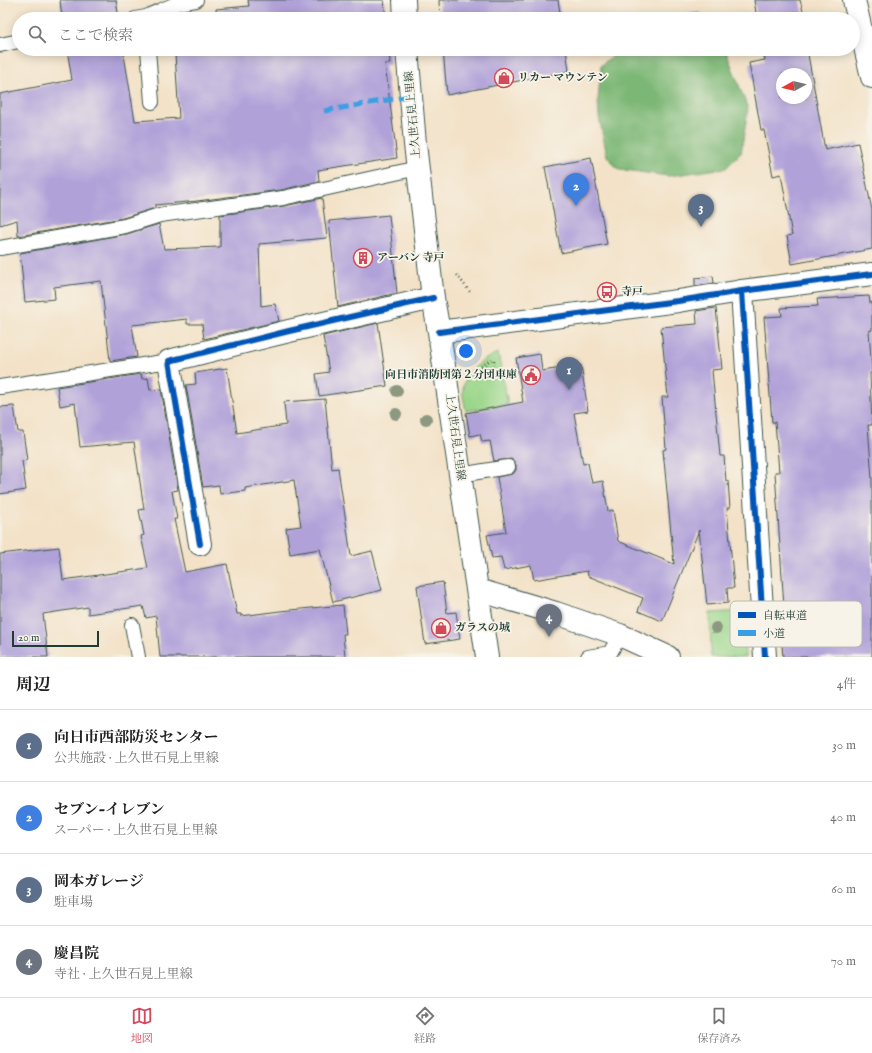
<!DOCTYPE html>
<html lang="ja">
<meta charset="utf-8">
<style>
:root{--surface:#fff;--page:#f2f2f2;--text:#222;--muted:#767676;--line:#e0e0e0;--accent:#d1495b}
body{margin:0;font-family:"IM FELL English","Noto Serif JP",serif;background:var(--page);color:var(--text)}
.compass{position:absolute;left:776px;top:68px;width:36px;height:36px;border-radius:50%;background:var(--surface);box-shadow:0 2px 10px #0003;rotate:262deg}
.scale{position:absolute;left:12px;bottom:10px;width:87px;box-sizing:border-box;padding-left:4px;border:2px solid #1f3d34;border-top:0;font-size:11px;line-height:14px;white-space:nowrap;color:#1f3d34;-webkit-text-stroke:3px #f7f3e8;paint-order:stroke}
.you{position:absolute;left:466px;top:351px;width:14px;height:14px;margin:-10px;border:3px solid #fff;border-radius:50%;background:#1a73e8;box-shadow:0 0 0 6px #1a73e833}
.badge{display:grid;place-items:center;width:26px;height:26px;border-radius:50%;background:var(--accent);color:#fff;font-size:13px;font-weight:700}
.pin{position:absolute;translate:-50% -33px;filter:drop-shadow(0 1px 2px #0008)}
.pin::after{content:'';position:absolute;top:21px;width:14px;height:12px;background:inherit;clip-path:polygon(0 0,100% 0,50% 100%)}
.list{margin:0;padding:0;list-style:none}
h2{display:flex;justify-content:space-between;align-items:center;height:52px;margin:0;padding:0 16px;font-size:17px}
h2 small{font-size:13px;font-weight:400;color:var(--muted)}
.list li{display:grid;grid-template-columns:26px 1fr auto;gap:12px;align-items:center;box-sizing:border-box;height:72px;padding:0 16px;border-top:1px solid var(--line)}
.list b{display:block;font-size:15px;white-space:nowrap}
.list p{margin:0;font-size:13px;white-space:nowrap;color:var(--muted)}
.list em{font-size:13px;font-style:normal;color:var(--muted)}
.icon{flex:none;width:22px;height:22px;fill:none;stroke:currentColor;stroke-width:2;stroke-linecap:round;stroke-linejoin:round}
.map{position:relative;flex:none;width:872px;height:657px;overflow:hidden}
.search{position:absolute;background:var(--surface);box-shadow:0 2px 10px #0003;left:12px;right:12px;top:12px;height:44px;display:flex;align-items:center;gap:10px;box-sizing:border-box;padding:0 14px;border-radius:22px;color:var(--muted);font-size:15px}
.sheet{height:340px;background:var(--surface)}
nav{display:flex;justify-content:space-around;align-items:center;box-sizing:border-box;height:56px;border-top:1px solid var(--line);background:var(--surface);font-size:11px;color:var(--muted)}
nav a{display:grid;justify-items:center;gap:2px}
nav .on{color:var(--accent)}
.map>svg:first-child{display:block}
.green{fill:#9ad689;stroke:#5c8a5e}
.forest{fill:#7bb775;stroke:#4d7a54}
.building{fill:#b0a1d9;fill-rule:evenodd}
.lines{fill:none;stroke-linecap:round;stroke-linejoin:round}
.lane-casing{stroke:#3f564a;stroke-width:16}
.street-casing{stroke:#3f564a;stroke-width:24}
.secondary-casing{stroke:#3f564a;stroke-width:24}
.path{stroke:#3f564a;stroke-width:2.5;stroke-dasharray:1 3;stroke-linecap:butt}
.lane{stroke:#fff;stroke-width:14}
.street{stroke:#fff;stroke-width:22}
.secondary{stroke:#fff;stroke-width:22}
.quiet{stroke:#3c9ee2;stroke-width:5;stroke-dasharray:10 5;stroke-linecap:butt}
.cycleway-casing{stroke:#f7f3e8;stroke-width:8}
.cycleway{stroke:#0057b8;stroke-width:6}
.tree{fill:#8c9880}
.labels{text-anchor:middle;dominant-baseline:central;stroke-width:3.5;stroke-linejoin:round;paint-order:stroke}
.poi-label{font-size:11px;font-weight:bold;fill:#1f3d34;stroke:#f7f3e8;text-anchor:start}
.street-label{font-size:11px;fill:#1f3d34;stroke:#f7f3e8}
.key{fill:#f7f3e8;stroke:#b6bcb2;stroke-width:1}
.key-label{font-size:11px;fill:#1f3d34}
</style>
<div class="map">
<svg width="872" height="657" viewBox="0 0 872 657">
<rect width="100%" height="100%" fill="#f7f3e8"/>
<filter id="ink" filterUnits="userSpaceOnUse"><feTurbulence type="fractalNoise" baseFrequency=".025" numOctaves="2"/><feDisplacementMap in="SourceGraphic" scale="8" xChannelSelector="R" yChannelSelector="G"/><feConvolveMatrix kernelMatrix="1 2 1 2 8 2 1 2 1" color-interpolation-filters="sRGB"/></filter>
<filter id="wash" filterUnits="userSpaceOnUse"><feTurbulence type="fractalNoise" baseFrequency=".012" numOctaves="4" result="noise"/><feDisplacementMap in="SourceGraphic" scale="16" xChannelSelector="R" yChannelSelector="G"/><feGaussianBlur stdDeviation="0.9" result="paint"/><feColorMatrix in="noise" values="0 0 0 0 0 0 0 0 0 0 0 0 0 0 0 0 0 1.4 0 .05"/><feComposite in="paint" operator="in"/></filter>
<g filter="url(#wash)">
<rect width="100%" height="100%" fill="#f3e2c8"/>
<path class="green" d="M 498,353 L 508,404 L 466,411 C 465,404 462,396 463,389 C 464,373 484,358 498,353 Z
M 744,611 L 746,657 L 711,657 L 710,613 Z"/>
<path class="forest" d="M 700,13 L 706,19 L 673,19 L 680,16 Z
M 621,49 L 725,49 L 748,109 L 741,153 L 726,168 L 668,176 L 618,169 L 607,156 L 599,117 L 598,100 L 601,65 Z"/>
<g id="blocks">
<path class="building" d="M 60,0 L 116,0 L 119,19 L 62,19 Z
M 248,0 L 384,0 L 386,19 L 217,19 L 216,9 L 249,6 Z
M 439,0 L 558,0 L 561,19 L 440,19 Z
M 754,0 L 800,0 L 805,19 L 757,19 Z
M 67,49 L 123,49 L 135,121 L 179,118 L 175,53 L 199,52 L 198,49 L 389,49 L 390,64 L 385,64 L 397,158 L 318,170 L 319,181 L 281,190 L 197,201 L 155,205 L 155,208 L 123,218 L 18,236 L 17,220 L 0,225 L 0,94 L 72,80 Z
M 443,49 L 566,49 L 569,71 L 447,95 Z
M 763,49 L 807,49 L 825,150 L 858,143 L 872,210 L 872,249 L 792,264 L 787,236 L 792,235 L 781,174 L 773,176 L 764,130 L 761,130 L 749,63 L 765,60 ZM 782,74 L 806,74 L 806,98 L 782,98 Z
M 591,158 L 607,244 L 561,253 L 545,167 Z
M 322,198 L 327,238 L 259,244 L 261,306 L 275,304 L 279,321 L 204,339 L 202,324 L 187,324 L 187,319 L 132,325 L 137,357 L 110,361 L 101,281 L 54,287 L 55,299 L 25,302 L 20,253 L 127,234 L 159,224 L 164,249 L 220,247 L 220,215 L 284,206 Z
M 389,215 L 397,293 L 338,307 L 329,221 Z
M 713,276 L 714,283 L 695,286 L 695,278 Z
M 869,296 L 870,303 L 872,302 L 872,330 L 869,331 L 872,373 L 870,373 L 872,425 L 868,425 L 872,479 L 872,657 L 783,657 L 780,622 L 785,622 L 775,472 L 779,472 L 775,422 L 772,422 L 764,317 L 782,316 L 781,308 L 818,306 L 817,299 Z
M 716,308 L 722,369 L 712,370 L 720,456 L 724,456 L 726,481 L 728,481 L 730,508 L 727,508 L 734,588 L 727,588 L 728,603 L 707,605 L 699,530 L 662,621 L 638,611 L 643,598 L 588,576 L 587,571 L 534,580 L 531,565 L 504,570 L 501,557 L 492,558 L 487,535 L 506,532 L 497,477 L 513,474 L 516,470 L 516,465 L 514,461 L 511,459 L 494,461 L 490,441 L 482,442 L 480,434 L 470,436 L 466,413 L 523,402 L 516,358 L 540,354 L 542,371 L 581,365 L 588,411 L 574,413 L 583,464 L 588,463 L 592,483 L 603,481 L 608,511 L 613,510 L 618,541 L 674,564 L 663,450 L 666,449 L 662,397 L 668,397 L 661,327 L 697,324 L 696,311 Z
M 378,323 L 387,386 L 319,396 L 316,374 L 329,372 L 323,336 Z
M 227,368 L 237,433 L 286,425 L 284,402 L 325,399 L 332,469 L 338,468 L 351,556 L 372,551 L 382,590 L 333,602 L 320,549 L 290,554 L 286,528 L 301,526 L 294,480 L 245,488 L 245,491 L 220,494 L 219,485 L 203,487 L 186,385 L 196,384 L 195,373 Z
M 141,374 L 142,379 L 148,378 L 150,390 L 161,389 L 178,490 L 172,491 L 177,519 L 174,519 L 185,572 L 227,564 L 237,614 L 241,614 L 241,616 L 280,611 L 343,605 L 346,634 L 343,634 L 345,657 L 160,657 L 156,616 L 146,618 L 143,606 L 88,614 L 88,607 L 43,614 L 48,657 L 0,657 L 0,554 L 59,547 L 63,580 L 148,568 L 141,536 L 144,535 L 139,510 L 144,509 L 134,442 L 80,447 L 75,403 L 60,406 L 57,387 Z
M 14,406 L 18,432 L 23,432 L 27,460 L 22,461 L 26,490 L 0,494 L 0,407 Z
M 443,582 L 447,613 L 456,612 L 460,639 L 425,644 L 417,586 Z"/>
</g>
</g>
<g filter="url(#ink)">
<use href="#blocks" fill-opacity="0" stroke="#3f564a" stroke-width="1"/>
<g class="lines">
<g class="lane-casing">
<path id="lane" d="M 135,19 L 146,17 L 178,3 L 196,0
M 0,45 L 19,41
M 148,49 L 152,102
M 0,248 L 125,226 L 160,215 L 283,198 L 418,168
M 0,387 L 169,361
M 460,475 L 508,467
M 132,625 L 138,657
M 588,657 L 610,653 L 620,635"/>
</g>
<g class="street-casing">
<path id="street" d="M 854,0 L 872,77
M 742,291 L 765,657
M 200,544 L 169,361 L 289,331 L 433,298
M 478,590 L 556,613 L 620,635 L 668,657"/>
</g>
<g class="secondary-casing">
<path id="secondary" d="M 404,0 L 405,19
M 407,49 L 415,144 L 433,298 L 439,332 L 487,657
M 439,332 L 678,301 L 742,291 L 872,274"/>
</g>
<path class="path" d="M 457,275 L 470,292
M 472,374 L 490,360 L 494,359 L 495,366"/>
<use href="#lane" class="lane"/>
<use href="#street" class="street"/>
<use href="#secondary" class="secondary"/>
<path class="quiet" d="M 324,111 L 410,96"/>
<g class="cycleway-casing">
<path id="cycleway" d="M 742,291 L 765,657
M 439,332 L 678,301 L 742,291 L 872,274
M 200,544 L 169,361 L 289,331 L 433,298"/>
</g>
<use href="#cycleway" class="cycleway"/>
</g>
<g class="tree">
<circle cx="397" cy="391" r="6"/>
<circle cx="396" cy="414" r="6"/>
<circle cx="426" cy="419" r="6"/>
<circle cx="716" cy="628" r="6"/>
</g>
</g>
<defs>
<g id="shop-ring" transform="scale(1)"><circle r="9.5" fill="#f7f3e8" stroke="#d1495b" stroke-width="1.5"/><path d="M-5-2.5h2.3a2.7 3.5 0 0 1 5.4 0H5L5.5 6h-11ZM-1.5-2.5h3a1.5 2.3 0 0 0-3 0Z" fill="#d1495b"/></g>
<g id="building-ring" transform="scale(1)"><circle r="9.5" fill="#f7f3e8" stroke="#d1495b" stroke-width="1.5"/><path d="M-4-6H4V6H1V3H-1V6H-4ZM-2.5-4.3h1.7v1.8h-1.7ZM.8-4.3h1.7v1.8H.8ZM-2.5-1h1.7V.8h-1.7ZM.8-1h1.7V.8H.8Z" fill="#d1495b"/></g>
<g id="bus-ring" transform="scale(1)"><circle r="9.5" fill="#f7f3e8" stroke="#d1495b" stroke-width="1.5"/><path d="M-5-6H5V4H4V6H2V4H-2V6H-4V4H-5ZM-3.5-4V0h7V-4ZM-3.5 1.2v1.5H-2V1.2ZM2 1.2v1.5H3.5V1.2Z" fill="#d1495b"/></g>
<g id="civic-ring" transform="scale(1)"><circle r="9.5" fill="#f7f3e8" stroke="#d1495b" stroke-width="1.5"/><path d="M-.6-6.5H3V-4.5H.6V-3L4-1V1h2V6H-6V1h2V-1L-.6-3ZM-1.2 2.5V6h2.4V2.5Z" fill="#d1495b"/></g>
</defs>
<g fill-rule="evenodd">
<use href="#shop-ring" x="504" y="78"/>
<use href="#building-ring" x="363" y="258"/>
<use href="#bus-ring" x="607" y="292"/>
<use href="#civic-ring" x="531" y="375"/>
<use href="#shop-ring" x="441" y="628"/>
</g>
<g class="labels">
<g class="poi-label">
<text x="518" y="78">リカー マウンテン</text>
<text x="377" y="258">アーバン 寺戸</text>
<text x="621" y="292">寺戸</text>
<text x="517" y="375" text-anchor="end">向日市消防団第２分団車庫</text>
<text x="455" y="628">ガラスの城</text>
</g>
<g class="street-label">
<text transform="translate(413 115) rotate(-95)">上久世石見上里線</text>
<text transform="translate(455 437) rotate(82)">上久世石見上里線</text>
</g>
</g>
<rect x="730" y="601" width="132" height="46" rx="6" class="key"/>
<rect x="738" y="612" width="18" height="6" fill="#0057b8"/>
<rect x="738" y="630" width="18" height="6" fill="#3c9ee2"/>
<g class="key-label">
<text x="763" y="619">自転車道</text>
<text x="763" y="637">小道</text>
</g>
</svg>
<svg class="compass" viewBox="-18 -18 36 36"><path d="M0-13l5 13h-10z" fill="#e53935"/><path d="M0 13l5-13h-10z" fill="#767676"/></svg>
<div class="scale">20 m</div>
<div class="you"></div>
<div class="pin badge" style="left:569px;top:390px;background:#5c6f8a">1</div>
<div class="pin badge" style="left:576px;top:206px;background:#3f7fe0">2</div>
<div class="pin badge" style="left:701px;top:227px;background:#5c6f8a">3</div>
<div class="pin badge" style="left:549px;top:637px;background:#6b7280">4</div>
<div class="search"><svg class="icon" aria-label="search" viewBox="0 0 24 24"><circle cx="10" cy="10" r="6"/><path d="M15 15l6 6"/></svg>ここで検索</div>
</div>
<section class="sheet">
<h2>周辺<small>4件</small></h2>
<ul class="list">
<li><span class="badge" style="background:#5c6f8a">1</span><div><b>向日市西部防災センター</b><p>公共施設 · 上久世石見上里線</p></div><em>30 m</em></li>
<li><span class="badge" style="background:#3f7fe0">2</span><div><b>セブン-イレブン</b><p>スーパー · 上久世石見上里線</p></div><em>40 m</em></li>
<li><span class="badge" style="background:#5c6f8a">3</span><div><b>岡本ガレージ</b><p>駐車場</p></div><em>60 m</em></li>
<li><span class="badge" style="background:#6b7280">4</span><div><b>慶昌院</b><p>寺社 · 上久世石見上里線</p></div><em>70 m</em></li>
</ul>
</section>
<nav>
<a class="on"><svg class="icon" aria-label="map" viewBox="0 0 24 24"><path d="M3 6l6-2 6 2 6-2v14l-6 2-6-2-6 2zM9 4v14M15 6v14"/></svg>地図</a>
<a><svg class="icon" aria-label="directions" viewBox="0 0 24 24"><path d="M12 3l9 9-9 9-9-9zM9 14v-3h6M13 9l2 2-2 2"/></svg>経路</a>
<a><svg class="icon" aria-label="saved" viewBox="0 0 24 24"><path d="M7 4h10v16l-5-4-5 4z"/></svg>保存済み</a>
</nav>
